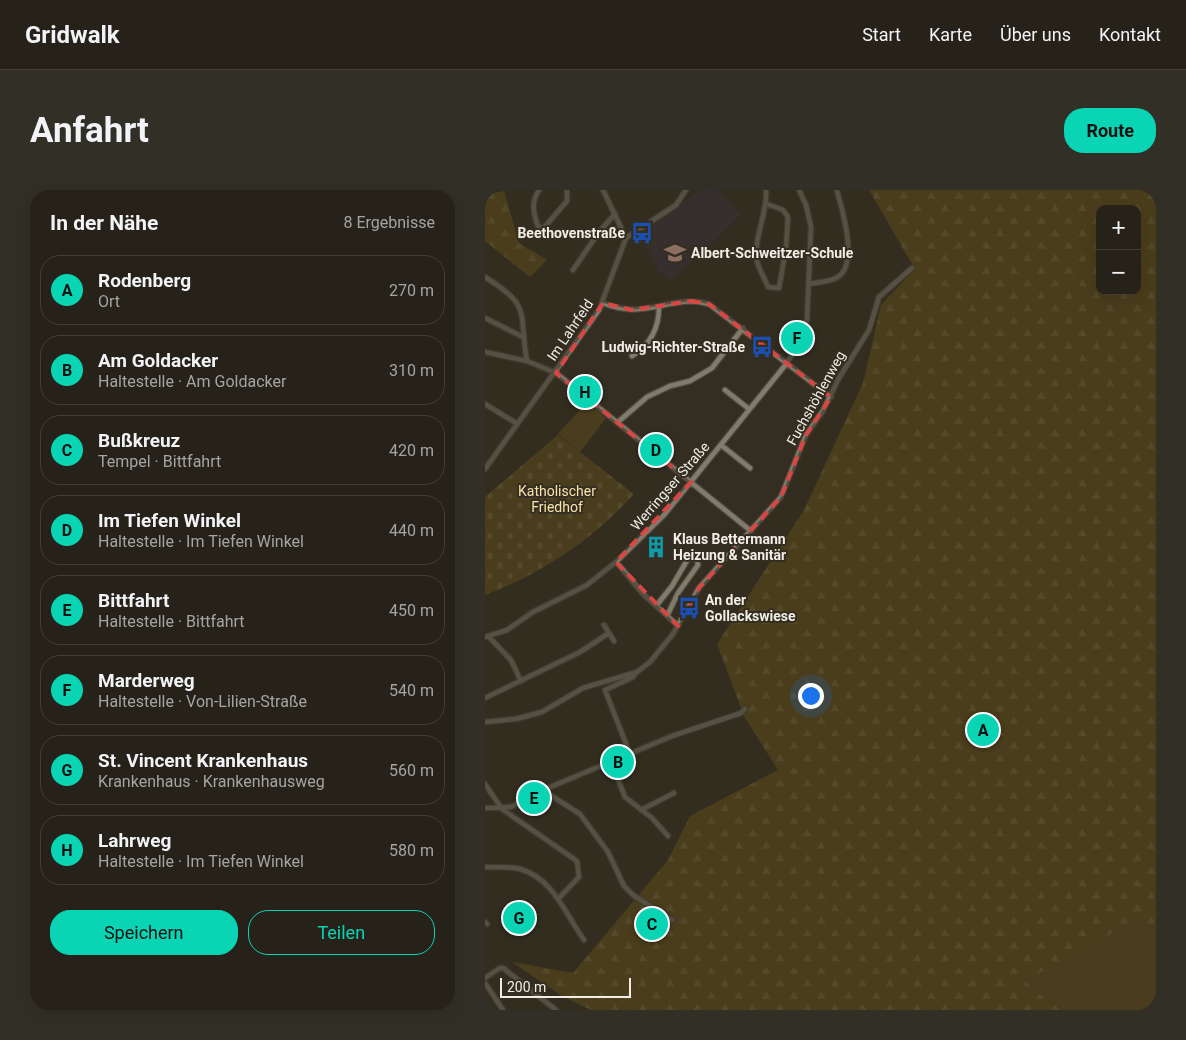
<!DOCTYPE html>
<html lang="de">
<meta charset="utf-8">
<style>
:root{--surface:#262219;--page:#322f26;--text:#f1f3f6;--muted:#a4a4a2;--line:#423f38;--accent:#09d5b5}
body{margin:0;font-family:Roboto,sans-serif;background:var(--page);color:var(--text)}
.controls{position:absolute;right:15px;top:15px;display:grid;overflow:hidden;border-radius:10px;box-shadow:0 5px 20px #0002}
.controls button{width:45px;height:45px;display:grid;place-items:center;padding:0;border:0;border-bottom:1px solid var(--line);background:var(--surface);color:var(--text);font:25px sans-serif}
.scale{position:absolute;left:15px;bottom:12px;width:131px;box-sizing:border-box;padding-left:5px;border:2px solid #f1ede5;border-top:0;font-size:14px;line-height:18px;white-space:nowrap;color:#f1ede5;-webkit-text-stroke:4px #332e21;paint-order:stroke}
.you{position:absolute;left:325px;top:505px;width:18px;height:18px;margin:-12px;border:4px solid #fff;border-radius:50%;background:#1a73e8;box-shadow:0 0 0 8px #1a73e833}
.badge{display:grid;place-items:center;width:32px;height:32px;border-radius:50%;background:var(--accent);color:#111;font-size:16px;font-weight:700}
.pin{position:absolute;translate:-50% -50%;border:2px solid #fff;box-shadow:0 1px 5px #0006}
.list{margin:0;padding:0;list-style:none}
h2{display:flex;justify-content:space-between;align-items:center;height:65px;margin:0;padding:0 20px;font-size:21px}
h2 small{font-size:16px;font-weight:400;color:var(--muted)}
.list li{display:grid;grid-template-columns:32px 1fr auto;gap:15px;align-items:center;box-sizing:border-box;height:70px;margin:0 10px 10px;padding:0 10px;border:1px solid var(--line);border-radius:20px}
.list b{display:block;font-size:19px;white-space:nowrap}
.list p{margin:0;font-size:16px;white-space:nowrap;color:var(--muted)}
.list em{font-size:16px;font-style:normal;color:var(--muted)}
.actions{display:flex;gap:10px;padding:15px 20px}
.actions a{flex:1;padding:11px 0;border:1px solid var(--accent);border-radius:20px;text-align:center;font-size:18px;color:var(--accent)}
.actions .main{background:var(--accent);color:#111}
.map{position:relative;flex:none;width:671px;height:820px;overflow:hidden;border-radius:20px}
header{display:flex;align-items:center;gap:30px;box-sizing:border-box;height:70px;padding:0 25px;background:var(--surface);border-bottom:1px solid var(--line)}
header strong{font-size:24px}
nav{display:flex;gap:28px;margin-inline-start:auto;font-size:18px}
.intro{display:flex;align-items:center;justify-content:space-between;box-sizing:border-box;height:120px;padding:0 30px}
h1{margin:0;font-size:35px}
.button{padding:12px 22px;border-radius:20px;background:var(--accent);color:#111;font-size:18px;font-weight:700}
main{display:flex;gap:30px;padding:0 30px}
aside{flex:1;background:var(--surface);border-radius:20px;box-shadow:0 5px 20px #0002}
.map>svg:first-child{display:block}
.education{fill:#3d313f}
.green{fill:#66511b}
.forest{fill:url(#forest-firs);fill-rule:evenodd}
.cemetery{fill:url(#cemetery-stones)}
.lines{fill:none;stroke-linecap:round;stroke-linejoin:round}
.street-casing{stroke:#4e4a3f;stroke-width:7}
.street{stroke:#817b6c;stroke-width:4.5}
.marked{fill:none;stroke:#da4644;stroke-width:4;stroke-dasharray:10 6;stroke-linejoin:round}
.labels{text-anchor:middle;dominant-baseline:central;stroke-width:4;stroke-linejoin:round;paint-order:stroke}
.poi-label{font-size:14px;font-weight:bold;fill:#f1ede5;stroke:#332e21;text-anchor:start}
.street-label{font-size:14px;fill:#f1ede5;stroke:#332e21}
.park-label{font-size:14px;fill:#fae2a8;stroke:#332e21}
</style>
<header>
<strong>Gridwalk</strong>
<nav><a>Start</a><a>Karte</a><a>Über uns</a><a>Kontakt</a></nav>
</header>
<div class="intro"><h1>Anfahrt</h1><a class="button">Route</a></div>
<main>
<aside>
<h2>In der Nähe<small>8 Ergebnisse</small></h2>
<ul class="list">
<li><span class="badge">A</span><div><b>Rodenberg</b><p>Ort</p></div><em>270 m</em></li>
<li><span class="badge">B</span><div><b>Am Goldacker</b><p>Haltestelle · Am Goldacker</p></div><em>310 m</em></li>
<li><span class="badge">C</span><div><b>Bußkreuz</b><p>Tempel · Bittfahrt</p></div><em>420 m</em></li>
<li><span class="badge">D</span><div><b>Im Tiefen Winkel</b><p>Haltestelle · Im Tiefen Winkel</p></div><em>440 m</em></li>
<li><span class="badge">E</span><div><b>Bittfahrt</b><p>Haltestelle · Bittfahrt</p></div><em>450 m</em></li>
<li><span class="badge">F</span><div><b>Marderweg</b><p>Haltestelle · Von-Lilien-Straße</p></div><em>540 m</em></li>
<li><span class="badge">G</span><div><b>St. Vincent Krankenhaus</b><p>Krankenhaus · Krankenhausweg</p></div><em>560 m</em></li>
<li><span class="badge">H</span><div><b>Lahrweg</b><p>Haltestelle · Im Tiefen Winkel</p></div><em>580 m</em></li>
</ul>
<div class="actions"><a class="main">Speichern</a><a>Teilen</a></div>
</aside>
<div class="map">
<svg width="671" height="820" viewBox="0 0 671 820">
<defs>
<pattern id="forest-firs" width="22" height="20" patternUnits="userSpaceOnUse" patternTransform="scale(1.25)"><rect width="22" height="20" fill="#675116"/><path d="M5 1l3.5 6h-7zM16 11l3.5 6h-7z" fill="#7d6a38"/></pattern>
<pattern id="cemetery-stones" width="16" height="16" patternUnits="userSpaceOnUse" patternTransform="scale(1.25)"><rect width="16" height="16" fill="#66511b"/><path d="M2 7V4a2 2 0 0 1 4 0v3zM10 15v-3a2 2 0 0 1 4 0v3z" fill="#7c6a3c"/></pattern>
</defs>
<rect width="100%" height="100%" fill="#332e21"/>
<path class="education" d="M 216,0 L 234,0 L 256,25 L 187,90 L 174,81 L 155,45 Z"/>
<path class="green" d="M 102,212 L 121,228 L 95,262 L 73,244 Z
M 645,733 L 671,738 L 671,811 L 659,820 L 581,820 L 561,810 L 539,791 Z"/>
<path class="forest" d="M 384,0 L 671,0 L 671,738 L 645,733 L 540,791 L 561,810 L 581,820 L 106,820 L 77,806 L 27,772 L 88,783 L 183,670 L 205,626 L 293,580 L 259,526 L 232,454 L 319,320 L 378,193 L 396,115 L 430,79 ZM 615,19 L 652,19 L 652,101 L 615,101 Z
M 19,1 L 34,53 L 62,70 L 45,87 L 0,51 L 0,4 Z"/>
<path class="cemetery" d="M 73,245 L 149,304 C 109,349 56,384 0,405 L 0,307 Z"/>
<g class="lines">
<g class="street-casing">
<path id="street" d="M 54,0 C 46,12 48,23 53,36 L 58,39 L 82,11 L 82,0
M 281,0 C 283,23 268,48 272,71 C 274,80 280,89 283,97 L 294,98 L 301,58 L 303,27 L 298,20 L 282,14
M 141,48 L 191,15 L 201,0
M 88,80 L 114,42 L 130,24
M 0,87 C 48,117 33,121 42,171
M 324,94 C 333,92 344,92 351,88 C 375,76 357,19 352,1
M 118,113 C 161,131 187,103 224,114 L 346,207
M 0,128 L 38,147
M 0,162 L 42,171 L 71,183 L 266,341
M 147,166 C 165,155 174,138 174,117
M 240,200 L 264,219
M 0,214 L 31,233
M 133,232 L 162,207 L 185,196 L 205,191 L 227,178 L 258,138
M 236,255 L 265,278
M 0,279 L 114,120 L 141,48 L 118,0
M 131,372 L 158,404 L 193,436
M 171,416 L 187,396 L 204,367 L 212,370 L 213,375 L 193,403 L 182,426
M 119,435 L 129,451
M 0,447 L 22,440 L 48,422 L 102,395 L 131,372 L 179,325 L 302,173 L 317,149 L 322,130 L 326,37 L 321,15 L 314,0
M 4,447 L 26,470 L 36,491
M 0,508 L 95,462 L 124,443
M 0,532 L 31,529 L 57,522 L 98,498 L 152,482 L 165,472 L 188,444 L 214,398 L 296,307 L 321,245 L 338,221 L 354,188 L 384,140 L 394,107 L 427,78
M 145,564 L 120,500 L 148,487 L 151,482
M 126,572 L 140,607 L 167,628 L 183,646
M 0,594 L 17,619 L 92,671 L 94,687 L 74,708
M 59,601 L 95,624 L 123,662 L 139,696 L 148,705 L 187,730
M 0,618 L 26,617 L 63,598 L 187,546 L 256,523 L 260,519
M 156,620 L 189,603
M 0,677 C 11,678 25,676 35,679 C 68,688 81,725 99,750
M 0,732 L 2,734
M 0,788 L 15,778 L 18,778 L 71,820
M 0,793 L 18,820"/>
</g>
<use href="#street" class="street"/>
</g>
<path d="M0 0H671V820H0ZM 206,111 L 224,114 L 346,207 L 321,245 L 296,307 L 214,398 L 193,436 L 131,372 L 206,292 L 71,183 L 118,113 L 147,120 Z" fill="#332e21" fill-opacity=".55" fill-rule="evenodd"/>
<path class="marked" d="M 206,111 L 224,114 L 346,207 L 321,245 L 296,307 L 214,398 L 193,436 L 131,372 L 206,292 L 71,183 L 118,113 L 147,120 Z"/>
<defs>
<g id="bus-bare" transform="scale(1.725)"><path d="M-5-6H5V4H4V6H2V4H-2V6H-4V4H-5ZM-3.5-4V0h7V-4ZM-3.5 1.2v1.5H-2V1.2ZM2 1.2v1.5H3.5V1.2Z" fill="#1a4fb4" stroke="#332e21" stroke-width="2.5" paint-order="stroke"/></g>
<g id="school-bare" transform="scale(1.725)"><path d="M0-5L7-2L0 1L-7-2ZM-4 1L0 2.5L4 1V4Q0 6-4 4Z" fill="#8d6e63" stroke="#332e21" stroke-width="2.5" paint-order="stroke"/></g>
<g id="building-bare" transform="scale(1.725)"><path d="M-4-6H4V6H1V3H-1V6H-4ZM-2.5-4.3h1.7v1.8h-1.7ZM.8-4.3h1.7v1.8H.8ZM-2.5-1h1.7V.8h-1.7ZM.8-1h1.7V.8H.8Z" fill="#0f9aa8" stroke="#332e21" stroke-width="2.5" paint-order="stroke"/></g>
</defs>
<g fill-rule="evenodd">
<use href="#bus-bare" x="157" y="43"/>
<use href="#school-bare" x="190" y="63"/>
<use href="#bus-bare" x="277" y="157"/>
<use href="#building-bare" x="171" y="357"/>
<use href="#bus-bare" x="204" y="418"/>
</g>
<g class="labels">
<g class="poi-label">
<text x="140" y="43" text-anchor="end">Beethovenstraße</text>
<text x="206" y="63">Albert-Schweitzer-Schule</text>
<text x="260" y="157" text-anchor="end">Ludwig-Richter-Straße</text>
<text x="188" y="349">Klaus Bettermann<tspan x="188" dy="16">Heizung &amp; Sanitär</tspan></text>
<text x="220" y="410">An der<tspan x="220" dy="16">Gollackswiese</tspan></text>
</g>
<g class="street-label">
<text transform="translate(85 140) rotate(-56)">Im Lahrfeld</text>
<text transform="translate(331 208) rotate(-61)">Fuchshöhlenweg</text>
<text transform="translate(185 296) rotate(-49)">Werringser Straße</text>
</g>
<g class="park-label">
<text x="72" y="301">Katholischer<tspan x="72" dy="16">Friedhof</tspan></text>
</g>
</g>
</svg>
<div class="controls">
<button>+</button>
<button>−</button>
</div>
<div class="scale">200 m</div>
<div class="you"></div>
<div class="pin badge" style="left:498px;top:540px">A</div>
<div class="pin badge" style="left:133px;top:572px">B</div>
<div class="pin badge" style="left:167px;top:734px">C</div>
<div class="pin badge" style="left:171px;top:260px">D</div>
<div class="pin badge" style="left:49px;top:608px">E</div>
<div class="pin badge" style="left:312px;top:148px">F</div>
<div class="pin badge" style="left:34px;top:728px">G</div>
<div class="pin badge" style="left:100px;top:202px">H</div>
</div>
</main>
